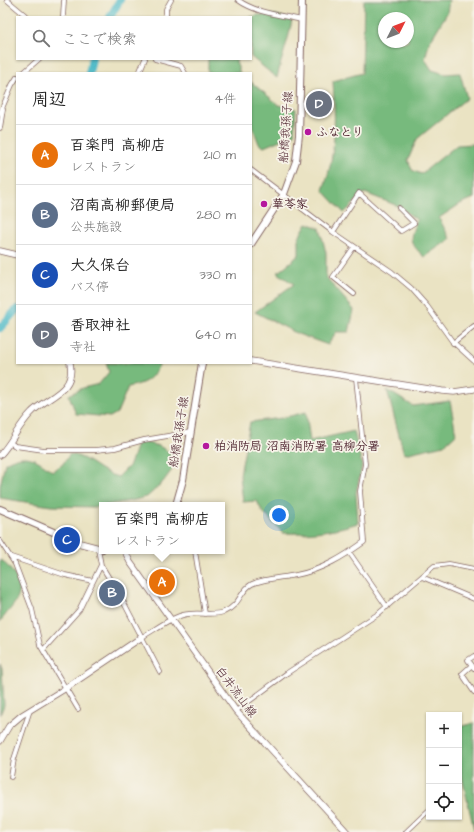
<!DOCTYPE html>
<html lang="ja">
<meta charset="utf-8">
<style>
:root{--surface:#fff;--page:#f2f2f2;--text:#222;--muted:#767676;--line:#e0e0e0;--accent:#b5179e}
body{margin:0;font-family:"Architects Daughter","Klee One",sans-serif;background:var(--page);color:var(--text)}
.controls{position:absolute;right:12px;bottom:12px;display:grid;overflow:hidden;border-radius:0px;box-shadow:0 1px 3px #0004}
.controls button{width:36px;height:36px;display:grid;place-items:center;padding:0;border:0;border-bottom:1px solid var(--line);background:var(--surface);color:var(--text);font:20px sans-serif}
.compass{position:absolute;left:378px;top:12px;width:36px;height:36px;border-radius:50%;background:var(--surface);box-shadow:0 1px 3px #0004;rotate:48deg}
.you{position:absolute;left:279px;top:515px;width:14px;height:14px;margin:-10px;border:3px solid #fff;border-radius:50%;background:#1a73e8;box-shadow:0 0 0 6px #1a73e833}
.badge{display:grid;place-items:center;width:26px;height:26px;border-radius:50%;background:var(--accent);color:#fff;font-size:13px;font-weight:700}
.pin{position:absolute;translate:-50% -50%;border:2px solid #fff;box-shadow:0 1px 4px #0006}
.popup{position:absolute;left:99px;top:502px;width:126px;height:52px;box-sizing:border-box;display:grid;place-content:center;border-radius:0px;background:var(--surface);filter:drop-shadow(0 1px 3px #0005);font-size:13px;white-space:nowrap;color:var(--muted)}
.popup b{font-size:15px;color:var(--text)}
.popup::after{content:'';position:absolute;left:50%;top:100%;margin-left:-8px;border:8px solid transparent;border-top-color:var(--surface)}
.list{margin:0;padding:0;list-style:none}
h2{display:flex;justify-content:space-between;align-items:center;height:52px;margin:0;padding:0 16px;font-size:17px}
h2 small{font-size:13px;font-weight:400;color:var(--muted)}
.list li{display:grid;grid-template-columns:26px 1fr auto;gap:12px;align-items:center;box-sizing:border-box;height:60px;padding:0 16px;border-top:1px solid var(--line)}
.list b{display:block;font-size:15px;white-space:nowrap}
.list p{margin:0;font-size:13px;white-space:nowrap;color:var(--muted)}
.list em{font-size:13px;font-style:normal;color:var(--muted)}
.icon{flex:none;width:22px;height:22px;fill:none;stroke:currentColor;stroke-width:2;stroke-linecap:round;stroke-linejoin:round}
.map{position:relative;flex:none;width:474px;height:832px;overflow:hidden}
.search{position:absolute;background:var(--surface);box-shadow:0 1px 3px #0004;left:16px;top:16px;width:236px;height:44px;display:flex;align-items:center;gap:10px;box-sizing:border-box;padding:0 14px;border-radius:0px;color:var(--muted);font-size:15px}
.panel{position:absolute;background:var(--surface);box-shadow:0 1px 3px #0004;left:16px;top:72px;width:236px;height:292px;border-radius:0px}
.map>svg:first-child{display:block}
.forest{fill:#77ba7d;stroke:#606c54;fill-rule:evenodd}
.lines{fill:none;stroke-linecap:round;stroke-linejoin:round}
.river{stroke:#4cb9c7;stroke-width:8}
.street-casing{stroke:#826460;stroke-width:5.5}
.secondary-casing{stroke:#826460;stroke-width:7}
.primary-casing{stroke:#826460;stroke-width:8}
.street{stroke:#fff;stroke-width:4}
.secondary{stroke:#fff;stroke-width:5.5}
.primary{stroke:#fff;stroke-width:6}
.poi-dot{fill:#b5179e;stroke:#f7f3e8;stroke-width:1.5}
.labels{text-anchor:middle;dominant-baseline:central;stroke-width:3.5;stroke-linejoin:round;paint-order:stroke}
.street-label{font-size:12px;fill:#4a1f2b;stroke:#f7f3e8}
.poi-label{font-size:12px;font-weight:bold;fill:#4a1f2b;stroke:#f7f3e8;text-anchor:start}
</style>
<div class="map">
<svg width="474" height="832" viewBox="0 0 474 832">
<rect width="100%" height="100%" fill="#f7f3e8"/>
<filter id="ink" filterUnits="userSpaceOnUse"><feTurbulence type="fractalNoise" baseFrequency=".025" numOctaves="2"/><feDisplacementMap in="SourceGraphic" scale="8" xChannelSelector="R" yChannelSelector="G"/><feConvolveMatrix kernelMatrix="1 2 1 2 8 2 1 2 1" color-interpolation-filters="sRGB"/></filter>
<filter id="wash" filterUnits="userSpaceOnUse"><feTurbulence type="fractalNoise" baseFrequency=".012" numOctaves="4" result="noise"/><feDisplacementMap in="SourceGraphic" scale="16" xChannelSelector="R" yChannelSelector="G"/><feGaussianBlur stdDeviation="0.9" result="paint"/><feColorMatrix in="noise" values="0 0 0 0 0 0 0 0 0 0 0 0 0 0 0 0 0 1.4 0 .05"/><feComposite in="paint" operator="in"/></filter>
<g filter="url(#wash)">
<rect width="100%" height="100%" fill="#eae3c3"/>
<path class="forest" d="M 364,0 L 449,0 L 447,13 L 429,43 L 425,59 L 432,70 L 445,74 L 460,73 L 467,98 L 417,139 L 408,160 L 412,170 L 421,174 L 457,145 L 474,144 L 474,198 L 460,204 L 439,218 L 450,239 L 424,257 C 409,241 408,241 417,220 L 398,206 L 365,193 L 344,213 L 323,190 C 337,152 335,121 333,81 L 362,73 ZM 384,18 L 408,18 L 408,42 L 384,42 Z
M 259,15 L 277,15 L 292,20 C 289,40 281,58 277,78 L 251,57 L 250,17 Z
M 208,59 L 237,59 L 236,62 L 240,73 L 208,73 Z
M 251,82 L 279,105 L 296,109 L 294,134 L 264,147 L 259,144 L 251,122 Z
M 307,223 L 320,228 L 326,253 L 326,277 L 354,310 L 349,332 L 336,332 L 328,345 L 298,334 L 255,312 L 294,284 L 277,273 L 299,255 L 299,237 Z
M 106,363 L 160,363 C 152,380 146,383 128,387 L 117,413 L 110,417 L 76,414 L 69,395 L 83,388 L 99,384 L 109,372 Z
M 387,390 L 413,406 L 450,401 L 456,434 L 444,445 L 404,454 Z
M 306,412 L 310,441 L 354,431 L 362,466 L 356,493 L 358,523 C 333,531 309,534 283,533 L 262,511 L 257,501 L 243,502 L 240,475 L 250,422 L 282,418 Z
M 138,441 L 159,446 L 169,452 L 174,467 L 163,482 L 147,497 L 130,501 L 96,507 L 51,506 L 0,498 L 0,486 L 5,463 C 25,452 35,457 52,471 L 62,465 L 70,454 C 89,457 100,473 118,477 L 130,465 Z
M 0,560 C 6,563 11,570 15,576 C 27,596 12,605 0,622 Z
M 0,664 L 2,669 L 4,705 L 0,715 Z
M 474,723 L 474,830 L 459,764 L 459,727 Z"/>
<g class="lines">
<path class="river" d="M 110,17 L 120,0
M 89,73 L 92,59
M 0,328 L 17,309"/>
</g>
</g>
<g filter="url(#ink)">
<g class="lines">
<g class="street-casing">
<path id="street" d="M 7,0 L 25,15 L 23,17
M 238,0 C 256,13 280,15 302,20
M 63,17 L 64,0
M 166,17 L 166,9 L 171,0
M 155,59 L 181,66 L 185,73
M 23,73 L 39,59
M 139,73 L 145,59
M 0,113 L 12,85 L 17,77
M 0,128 L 3,109
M 251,170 L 333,232 L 392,272 L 411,288 L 427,306 L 452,341 L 474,361
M 333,232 L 359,193 L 401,231 L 414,223 L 399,208
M 354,294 L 333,277 L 354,247
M 453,343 L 474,326
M 11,443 L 15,446 L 44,450 L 96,450 L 115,448 L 144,440 L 191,432
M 0,541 L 15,564 L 32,609 L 40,645 L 78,709
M 98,549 L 101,565 L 123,601 L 160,672
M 195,551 L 205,614
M 349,552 L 387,607
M 11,557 L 65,575 L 93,581
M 422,577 L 474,599
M 142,637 C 156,629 172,616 188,614 C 201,612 212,616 224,612 C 241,605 240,590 252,584 C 266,578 281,578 296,575 C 322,570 343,557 364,542 L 360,491 L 365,464 L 356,378
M 43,650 L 79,610 L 101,565
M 474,656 L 468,660 L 474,668
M 472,665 L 462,674 L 474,692
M 236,711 L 287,673 L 378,614 L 434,566 L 449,564 L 474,569
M 11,777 L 14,759 L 30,710
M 406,832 L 429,810"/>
</g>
<g class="secondary-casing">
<path id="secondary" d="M 0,251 L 17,255
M 251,361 L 442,391 L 454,392 L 474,389
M 0,455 C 12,442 19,425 31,413 C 47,396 76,392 70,363
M 125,551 L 130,562 L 236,711 L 347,832
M 0,741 L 9,726 L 22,715 L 66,688 L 142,637"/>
</g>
<g class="primary-casing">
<path id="primary" d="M 251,244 L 284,194 L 296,161 L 299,135 L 302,0
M 176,505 L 183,480 L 202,363
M 0,509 L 79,543 L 102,549"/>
</g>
<use href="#street" class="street"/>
<use href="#secondary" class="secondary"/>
<use href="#primary" class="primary"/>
</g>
</g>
<g class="poi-dot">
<circle cx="308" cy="132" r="4"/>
<circle cx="264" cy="204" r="4"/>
<circle cx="206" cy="446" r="4"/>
</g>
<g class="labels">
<g class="street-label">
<text transform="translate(286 127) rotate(-86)">船橋我孫子線</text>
<text transform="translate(179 432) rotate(-81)">船橋我孫子線</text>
<text transform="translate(236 692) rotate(53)">白井流山線</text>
</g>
<g class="poi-label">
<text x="316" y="132">ふなとり</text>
<text x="272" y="204">華苓家</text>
<text x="214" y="446">柏消防局 沼南消防署 高柳分署</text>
</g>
</g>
</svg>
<div class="controls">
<button>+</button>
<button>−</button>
<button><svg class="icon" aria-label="locate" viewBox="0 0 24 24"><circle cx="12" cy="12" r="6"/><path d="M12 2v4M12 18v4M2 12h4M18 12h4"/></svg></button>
</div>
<svg class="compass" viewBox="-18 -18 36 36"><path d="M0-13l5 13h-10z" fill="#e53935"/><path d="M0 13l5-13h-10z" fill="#767676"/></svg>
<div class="you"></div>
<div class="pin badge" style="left:162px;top:582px;background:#e8710a">A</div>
<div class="popup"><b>百楽門 高柳店</b>レストラン</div>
<div class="pin badge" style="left:112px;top:593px;background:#5c6f8a">B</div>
<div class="pin badge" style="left:67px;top:540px;background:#1a4fb4">C</div>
<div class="pin badge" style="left:319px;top:104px;background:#6b7280">D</div>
<div class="search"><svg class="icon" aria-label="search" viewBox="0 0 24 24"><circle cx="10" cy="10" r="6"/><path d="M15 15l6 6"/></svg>ここで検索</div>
<section class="panel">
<h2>周辺<small>4件</small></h2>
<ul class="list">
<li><span class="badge" style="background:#e8710a">A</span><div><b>百楽門 高柳店</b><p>レストラン</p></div><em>210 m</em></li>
<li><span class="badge" style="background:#5c6f8a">B</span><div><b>沼南高柳郵便局</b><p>公共施設</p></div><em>280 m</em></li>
<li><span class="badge" style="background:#1a4fb4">C</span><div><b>大久保台</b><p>バス停</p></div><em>330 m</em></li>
<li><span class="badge" style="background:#6b7280">D</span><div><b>香取神社</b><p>寺社</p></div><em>640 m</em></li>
</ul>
</section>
</div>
